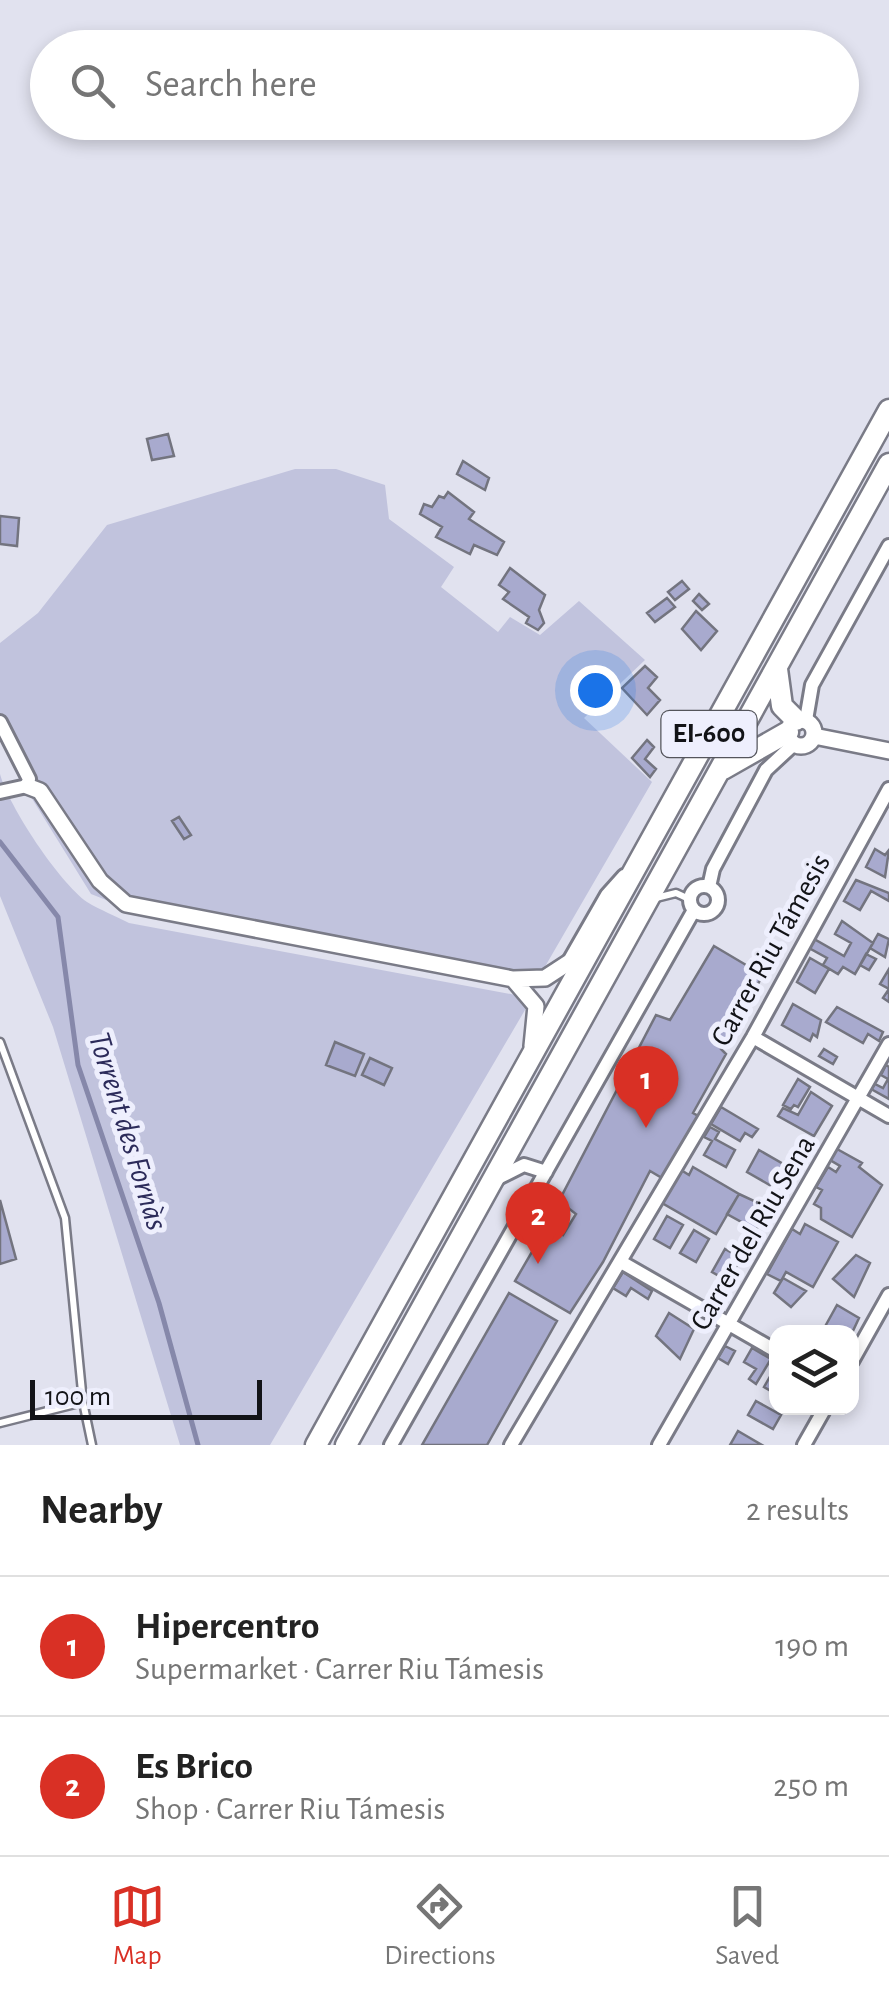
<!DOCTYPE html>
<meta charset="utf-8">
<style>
:root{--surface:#fff;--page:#f2f2f2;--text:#222;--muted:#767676;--line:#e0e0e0;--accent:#d93025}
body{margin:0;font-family:"Alegreya Sans",sans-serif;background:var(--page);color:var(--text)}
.controls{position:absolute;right:30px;bottom:30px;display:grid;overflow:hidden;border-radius:20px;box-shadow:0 5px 15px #0003}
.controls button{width:90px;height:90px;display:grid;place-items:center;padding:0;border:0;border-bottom:2px solid var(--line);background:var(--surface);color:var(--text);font:50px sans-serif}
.scale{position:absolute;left:30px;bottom:25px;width:232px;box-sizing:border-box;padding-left:10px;border:5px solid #121317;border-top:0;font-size:28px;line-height:35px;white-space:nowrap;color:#121317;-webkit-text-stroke:8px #eeeffd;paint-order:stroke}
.you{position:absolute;left:595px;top:690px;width:35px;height:35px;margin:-25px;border:8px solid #fff;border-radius:50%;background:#1a73e8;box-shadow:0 0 0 15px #1a73e833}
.badge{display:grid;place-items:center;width:65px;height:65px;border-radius:50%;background:var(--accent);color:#fff;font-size:32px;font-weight:700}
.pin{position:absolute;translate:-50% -82px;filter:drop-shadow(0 2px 5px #0008)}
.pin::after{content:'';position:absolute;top:52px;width:35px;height:30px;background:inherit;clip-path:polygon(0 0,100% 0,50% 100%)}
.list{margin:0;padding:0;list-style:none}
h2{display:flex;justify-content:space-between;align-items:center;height:130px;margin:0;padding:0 40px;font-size:42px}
h2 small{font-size:32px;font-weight:400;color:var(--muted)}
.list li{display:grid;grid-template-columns:65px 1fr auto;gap:30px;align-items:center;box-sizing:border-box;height:140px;padding:0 40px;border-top:2px solid var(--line)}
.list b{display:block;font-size:38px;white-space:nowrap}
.list p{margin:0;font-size:32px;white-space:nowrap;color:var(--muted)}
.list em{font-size:32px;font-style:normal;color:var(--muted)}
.icon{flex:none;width:55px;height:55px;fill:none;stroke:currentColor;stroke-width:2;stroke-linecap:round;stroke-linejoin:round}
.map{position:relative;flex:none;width:889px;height:1445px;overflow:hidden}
.search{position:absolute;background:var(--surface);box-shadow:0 5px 15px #0003;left:30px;right:30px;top:30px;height:110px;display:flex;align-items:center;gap:25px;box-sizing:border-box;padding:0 35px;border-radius:55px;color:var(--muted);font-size:38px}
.sheet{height:410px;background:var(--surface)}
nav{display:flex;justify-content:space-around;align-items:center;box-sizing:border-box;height:140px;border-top:2px solid var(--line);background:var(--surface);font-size:28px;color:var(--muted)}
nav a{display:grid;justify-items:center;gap:5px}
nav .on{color:var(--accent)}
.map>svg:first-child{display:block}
.green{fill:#c1c3dd}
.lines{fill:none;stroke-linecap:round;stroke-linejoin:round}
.stream{stroke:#8688aa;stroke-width:5}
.building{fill:#a8aace;stroke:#73747f;stroke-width:2.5}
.service-casing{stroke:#7a7b87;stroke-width:11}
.minor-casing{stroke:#7a7b87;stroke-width:18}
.tertiary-casing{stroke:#7a7b87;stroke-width:20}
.primary-casing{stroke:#7a7b87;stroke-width:25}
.service{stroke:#fff;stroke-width:6}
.minor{stroke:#fff;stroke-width:12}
.tertiary{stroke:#fff;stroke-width:15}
.primary{stroke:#fff;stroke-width:20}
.labels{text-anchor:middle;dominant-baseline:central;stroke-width:10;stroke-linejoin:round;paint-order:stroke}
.shield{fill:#eeeffd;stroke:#54555c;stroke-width:2.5}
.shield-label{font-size:28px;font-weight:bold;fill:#121317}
.street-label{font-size:30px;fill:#121317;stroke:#eeeffd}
.water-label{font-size:32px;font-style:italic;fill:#2c2b5a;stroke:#eeeffd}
</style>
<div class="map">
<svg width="889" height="1445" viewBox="0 0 889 1445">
<rect width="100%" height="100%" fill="#e1e2ef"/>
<path class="green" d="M 295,469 L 336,469 L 385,485 L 389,519 L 454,567 L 441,587 L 498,632 L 510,617 L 540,635 L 579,601 L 645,660 L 584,718 L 652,782 L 539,977 L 124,907 L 91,894 L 18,776 L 0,718 L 0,643 L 38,613 L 107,525 Z
M 0,774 C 9,807 59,882 87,902 C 100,910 116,916 129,923 L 532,998 L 270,1445 L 180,1445 L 53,1027 L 0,896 Z"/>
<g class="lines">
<path class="stream" d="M 0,842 L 58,917 L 78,1065 L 159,1303 L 198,1445"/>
</g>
<path class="building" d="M 168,434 L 174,456 L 152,460 L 147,439 Z
M 463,461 L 489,478 L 485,490 L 457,474 Z
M 448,492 L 474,512 L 469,519 L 504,542 L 497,555 L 474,545 L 470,554 L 436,537 L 442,527 L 420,514 L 424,504 L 432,507 L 439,496 L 444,498 Z
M 0,516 L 19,518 L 17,546 L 0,544 Z
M 510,568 L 545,595 L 539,610 L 544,623 L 538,630 L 526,623 L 529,617 L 503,599 L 509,592 L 499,585 Z
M 682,581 L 689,589 L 675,600 L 668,592 Z
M 699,594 L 709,604 L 702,610 L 693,601 Z
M 667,598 L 675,607 L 655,622 L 647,613 Z
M 696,611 L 717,631 L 701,650 L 682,629 Z
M 645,666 L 657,677 L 648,688 L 660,700 L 647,715 L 622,688 Z
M 647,740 L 654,747 L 645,759 L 656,769 L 650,777 L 632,758 Z
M 179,817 L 191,835 L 184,839 L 172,821 Z
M 875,849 L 885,855 L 889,850 L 885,877 L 866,867 Z
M 856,880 L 889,893 L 889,901 L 871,891 L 860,910 L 844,901 Z
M 842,921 L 873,943 L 855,974 L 843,967 L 838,974 L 823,965 L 827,958 L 809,948 L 814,939 L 844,956 L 851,943 L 835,934 Z
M 878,934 L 889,939 L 885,957 L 870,948 Z
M 714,946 L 763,975 L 721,1049 L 726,1054 L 693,1113 L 700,1117 L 662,1178 L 650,1171 L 603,1262 L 570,1313 L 515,1281 L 547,1226 L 563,1235 L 576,1214 L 559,1201 L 656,1015 L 670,1020 Z
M 866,954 L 876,959 L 869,970 L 860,965 Z
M 810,958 L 829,969 L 815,993 L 797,982 Z
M 889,969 L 889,1002 L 883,998 L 889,989 L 880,984 Z
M 793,1004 L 821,1020 L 817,1037 L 813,1034 L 810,1041 L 782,1025 Z
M 837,1007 L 883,1032 L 879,1041 L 868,1034 L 863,1043 L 826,1022 Z
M 335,1042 L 364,1054 L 355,1076 L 326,1065 Z
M 824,1049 L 837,1057 L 833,1064 L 819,1056 Z
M 370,1058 L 392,1068 L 384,1085 L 362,1075 Z
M 886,1065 L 889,1067 L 889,1099 L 871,1089 L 875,1084 L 883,1088 L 888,1079 L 881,1075 Z
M 798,1079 L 810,1087 L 798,1107 L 794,1105 L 791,1109 L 783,1105 Z
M 811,1092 L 832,1106 L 814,1136 L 778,1116 L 783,1108 L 798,1115 Z
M 721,1107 L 758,1129 L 752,1137 L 745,1133 L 740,1141 L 711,1124 Z
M 710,1127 L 719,1132 L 715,1139 L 735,1150 L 726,1167 L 704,1155 L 712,1141 L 704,1137 Z
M 837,1149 L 862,1163 L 859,1167 L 882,1185 L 852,1237 L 821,1219 L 821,1208 L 814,1204 L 822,1190 L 816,1187 L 828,1167 L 836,1172 L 840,1166 L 830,1160 Z
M 759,1150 L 785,1165 L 773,1187 L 747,1172 Z
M 693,1167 L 739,1194 L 716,1234 L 662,1203 L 681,1170 L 689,1175 Z
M 739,1194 L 769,1208 L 756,1230 L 727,1214 Z
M 0,1200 L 16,1259 L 0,1264 Z
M 667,1216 L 683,1225 L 670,1248 L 654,1239 Z
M 805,1224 L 838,1242 L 813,1287 L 786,1272 L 781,1281 L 767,1274 L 792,1229 L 800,1234 Z
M 694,1230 L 709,1239 L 696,1262 L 680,1253 Z
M 725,1249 L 741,1258 L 728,1281 L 712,1272 Z
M 856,1255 L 870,1263 L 854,1297 L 833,1279 Z
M 623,1272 L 652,1291 L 648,1299 L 631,1288 L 626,1296 L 613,1288 Z
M 783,1278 L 806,1291 L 791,1307 L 774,1293 Z
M 509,1293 L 557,1321 L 487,1445 L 422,1445 Z
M 837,1305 L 859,1318 L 852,1333 L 822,1332 Z
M 669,1313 L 694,1329 L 680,1359 L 656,1336 Z
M 725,1346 L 735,1351 L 728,1364 L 718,1358 Z
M 752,1348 L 771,1359 L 756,1384 L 749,1379 L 756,1369 L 744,1362 Z
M 772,1373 L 776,1376 L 776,1394 L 764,1387 Z
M 756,1401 L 781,1415 L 773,1429 L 748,1415 Z
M 738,1431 L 762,1445 L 730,1445 Z"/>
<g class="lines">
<g class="service-casing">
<path id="service" d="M 656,898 L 676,893 L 689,899
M 0,1042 L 65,1218 L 83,1402 L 92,1445
M 0,1423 L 83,1402"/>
</g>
<g class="minor-casing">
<path id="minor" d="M 806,720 L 812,685 L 889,546
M 0,722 L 29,779 L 27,786 L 0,792
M690 900a14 14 0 1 1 28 0a14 14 0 1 1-28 0Z
M 709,887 L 713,869 L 766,770 L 794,744
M 568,963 L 607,895 L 624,876
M 753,1037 L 889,1116
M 496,1179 L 524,1165 L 546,1172
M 621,1262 L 776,1351
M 852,1361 L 889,1295
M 391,1445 L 694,910
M 511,1445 L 753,1037 L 889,789
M 659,1445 L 889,1044
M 804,1445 L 825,1408"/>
</g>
<g class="tertiary-casing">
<path id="tertiary" d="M788 733a13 13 0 1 1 26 0a13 13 0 1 1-26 0Z
M 814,736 L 889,751
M 27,786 L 40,791 L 100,881 L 126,904 L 513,979 L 545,978 L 568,963
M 513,979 L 536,1006 L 532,1046"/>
</g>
<g class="primary-casing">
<path id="primary" d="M 777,669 L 782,706 L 796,720
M 723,769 L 788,732
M 316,1445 L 889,410
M 346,1445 L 889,464"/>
</g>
<use href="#service" class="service"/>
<use href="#minor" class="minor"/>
<use href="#tertiary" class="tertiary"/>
<use href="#primary" class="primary"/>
</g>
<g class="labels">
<rect class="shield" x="661.5" y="711" width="95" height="46" rx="8"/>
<g class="shield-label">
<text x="709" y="734">EI-600</text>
</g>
<g class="street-label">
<text transform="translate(771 950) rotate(-61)">Carrer Riu Támesis</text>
<text transform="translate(753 1233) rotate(-60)">Carrer del Riu Sena</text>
</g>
<g class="water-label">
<text transform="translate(128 1131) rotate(73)">Torrent des Fornàs</text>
</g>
</g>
</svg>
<div class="controls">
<button><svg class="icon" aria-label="layers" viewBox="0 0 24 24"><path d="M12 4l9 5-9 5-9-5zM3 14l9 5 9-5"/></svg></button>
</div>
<div class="scale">100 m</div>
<div class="you"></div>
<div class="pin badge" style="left:646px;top:1128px">1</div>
<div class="pin badge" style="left:538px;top:1264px">2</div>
<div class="search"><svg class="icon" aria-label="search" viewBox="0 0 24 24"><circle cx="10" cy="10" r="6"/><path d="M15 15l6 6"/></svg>Search here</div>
</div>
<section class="sheet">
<h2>Nearby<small>2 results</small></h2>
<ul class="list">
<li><span class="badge">1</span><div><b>Hipercentro</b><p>Supermarket · Carrer Riu Támesis</p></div><em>190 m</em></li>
<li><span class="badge">2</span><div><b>Es Brico</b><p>Shop · Carrer Riu Támesis</p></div><em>250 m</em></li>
</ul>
</section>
<nav>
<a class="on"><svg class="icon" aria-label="map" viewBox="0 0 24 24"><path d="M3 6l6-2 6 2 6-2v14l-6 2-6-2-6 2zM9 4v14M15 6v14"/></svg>Map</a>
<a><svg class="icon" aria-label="directions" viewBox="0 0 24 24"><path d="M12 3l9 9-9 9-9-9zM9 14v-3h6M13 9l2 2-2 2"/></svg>Directions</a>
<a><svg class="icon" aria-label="saved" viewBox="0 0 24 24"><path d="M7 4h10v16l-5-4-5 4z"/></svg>Saved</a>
</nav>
